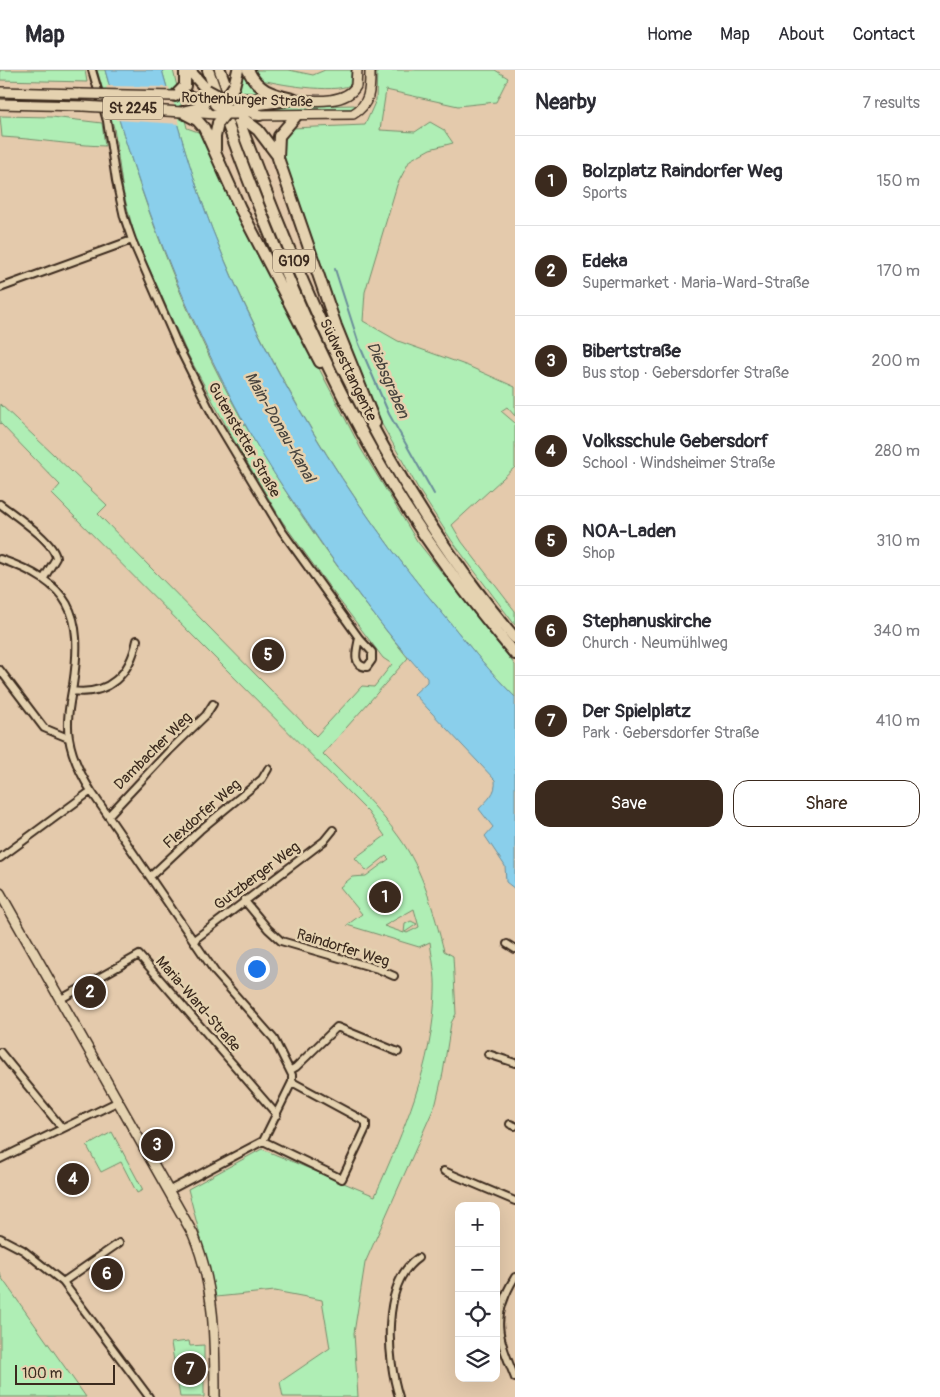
<!DOCTYPE html>
<meta charset="utf-8">
<style>
:root{--surface:#fff;--page:#f2f2f3;--text:#2b2b33;--muted:#7c7c81;--line:#e1e1e2;--accent:#3b2a1e}
body{margin:0;font-family:Pangolin,sans-serif;background:var(--page);color:var(--text)}
.controls{position:absolute;right:15px;bottom:15px;display:grid;overflow:hidden;border-radius:10px;box-shadow:0 5px 20px #0002}
.controls button{width:45px;height:45px;display:grid;place-items:center;padding:0;border:0;border-bottom:1px solid var(--line);background:var(--surface);color:var(--text);font:25px sans-serif}
.scale{position:absolute;left:15px;bottom:12px;width:100px;box-sizing:border-box;padding-left:5px;border:2px solid #3b2a1e;border-top:0;font-size:14px;line-height:18px;white-space:nowrap;color:#3b2a1e;-webkit-text-stroke:4px #e5d2b0;paint-order:stroke}
.you{position:absolute;left:256px;top:898px;width:18px;height:18px;margin:-12px;border:4px solid #fff;border-radius:50%;background:#1a73e8;box-shadow:0 0 0 8px #1a73e833}
.badge{display:grid;place-items:center;width:32px;height:32px;border-radius:50%;background:var(--accent);color:#fff;font-size:16px;font-weight:700}
.pin{position:absolute;translate:-50% -50%;border:2px solid #fff;box-shadow:0 1px 5px #0006}
.list{margin:0;padding:0;list-style:none}
h2{display:flex;justify-content:space-between;align-items:center;height:65px;margin:0;padding:0 20px;font-size:21px}
h2 small{font-size:16px;font-weight:400;color:var(--muted)}
.list li{display:grid;grid-template-columns:32px 1fr auto;gap:15px;align-items:center;box-sizing:border-box;height:90px;padding:0 20px;border-top:1px solid var(--line)}
.list b{display:block;font-size:19px;white-space:nowrap}
.list p{margin:0;font-size:16px;white-space:nowrap;color:var(--muted)}
.list em{font-size:16px;font-style:normal;color:var(--muted)}
.actions{display:flex;gap:10px;padding:15px 20px}
.actions a{flex:1;padding:11px 0;border:1px solid var(--accent);border-radius:15px;text-align:center;font-size:18px;color:var(--accent)}
.actions .main{background:var(--accent);color:#fff}
.icon{flex:none;width:28px;height:28px;fill:none;stroke:currentColor;stroke-width:2;stroke-linecap:round;stroke-linejoin:round}
.map{position:relative;flex:none;width:515px;height:1327px;overflow:hidden}
header{display:flex;align-items:center;gap:30px;box-sizing:border-box;height:70px;padding:0 25px;background:var(--surface);border-bottom:1px solid var(--line)}
header strong{font-size:24px}
nav{display:flex;gap:28px;margin-inline-start:auto;font-size:18px}
main{display:flex}
aside{flex:1;background:var(--surface)}
.map>svg:first-child{display:block}
.green{fill:#afeeb5;stroke:#758c6a;fill-rule:evenodd}
.water{fill:#8acfeb;stroke:#6a8d99}
.pier{fill:#e4caac}
.lines{fill:none;stroke-linecap:round;stroke-linejoin:round}
.stream{stroke:#6a8d99;stroke-width:2}
.minor-casing{stroke:#3b2a1e;stroke-width:10}
.major-casing{stroke:#3b2a1e;stroke-width:12}
.highway-casing{stroke:#3b2a1e;stroke-width:14}
.minor{stroke:#e5d2b0;stroke-width:6}
.major{stroke:#e5d2b0;stroke-width:9}
.highway{stroke:#e5d2b0;stroke-width:10}
.major-bridge-casing{stroke:#3b2a1e;stroke-width:12;stroke-linecap:butt}
.highway-bridge-casing{stroke:#3b2a1e;stroke-width:14;stroke-linecap:butt}
.major-bridge{stroke:#e5d2b0;stroke-width:9}
.highway-bridge{stroke:#e5d2b0;stroke-width:10}
.labels{text-anchor:middle;dominant-baseline:central;stroke-width:5;stroke-linejoin:round;paint-order:stroke}
.shield{fill:#e5d2b0;stroke:#6e5c4a;stroke-width:1}
.shield-label{font-size:14px;font-weight:bold;fill:#3b2a1e}
.street-label{font-size:15px;fill:#3b2a1e;stroke:#e5d2b0}
.water-label{font-size:16px;font-style:italic;fill:#47433d;stroke:#e5d2b0}
</style>
<header>
<strong>Map</strong>
<nav><a>Home</a><a>Map</a><a>About</a><a>Contact</a></nav>
</header>
<main>
<div class="map">
<svg width="515" height="1327" viewBox="0 0 515 1327">
<rect width="100%" height="100%" fill="#e4caac"/>
<filter id="ink" filterUnits="userSpaceOnUse"><feTurbulence type="fractalNoise" baseFrequency=".02" numOctaves="2"/><feDisplacementMap in="SourceGraphic" scale="10" xChannelSelector="R" yChannelSelector="G"/><feConvolveMatrix kernelMatrix="1 2 1 2 8 2 1 2 1" color-interpolation-filters="sRGB"/></filter>
<g filter="url(#ink)">
<path class="green" d="M 0,0 L 85,0 L 87,12 L 0,10 Z
M 97,0 L 105,0 C 138,122 183,245 245,355 C 292,437 349,515 408,588 L 323,684 C 349,710 377,736 399,767 C 423,800 434,842 444,881 L 453,886 L 456,944 L 451,953 L 443,1003 L 436,1033 L 365,1193 L 354,1263 L 358,1327 L 283,1327 L 280,1312 L 330,1278 L 322,1230 L 275,1221 L 216,1227 L 188,1119 L 262,1079 L 375,1126 C 404,1059 433,995 435,921 C 436,905 432,888 430,872 L 419,877 L 347,855 L 362,844 L 340,817 L 352,807 L 366,806 L 389,789 L 386,786 L 367,801 L 355,788 L 385,766 L 368,742 L 52,424 L 60,415 L 0,353 L 0,334 L 107,435 L 98,444 L 316,666 L 362,616 L 374,617 L 392,594 L 383,588 L 330,518 L 282,451 L 232,367 L 187,283 L 134,164 L 123,121 L 114,58 ZM 414,839 L 419,857 L 407,863 L 405,862 L 417,854 L 411,851 L 405,854 L 404,863 L 384,856 Z
M 162,0 L 173,0 L 187,58 L 201,63 L 250,166 L 361,379 L 417,471 L 515,595 L 515,627 C 489,601 466,572 443,544 C 347,430 267,297 212,159 C 192,107 177,53 162,0 Z
M 241,0 L 245,0 L 263,24 L 235,24 Z
M 252,0 L 289,0 L 313,5 L 325,0 L 351,0 L 350,15 C 334,24 276,14 258,9 Z
M 377,0 L 495,0 L 508,8 L 496,32 L 458,36 L 386,20 L 380,60 L 415,62 L 430,52 L 444,60 L 453,73 L 430,79 L 410,90 L 397,115 L 365,222 L 363,251 L 398,271 L 468,296 L 515,317 L 515,346 L 507,337 L 501,341 L 515,353 L 515,397 L 452,455 L 462,472 L 515,541 L 515,555 L 452,471 L 419,420 L 379,349 L 341,260 L 283,89 C 281,76 283,66 292,58 L 365,55 L 376,30 Z
M 354,35 L 357,37 L 351,39 L 290,40 L 256,37 Z
M 0,46 L 52,47 L 102,53 L 105,76 C 70,75 37,69 2,67 Z
M 112,1062 L 143,1120 L 137,1123 L 121,1092 L 101,1102 L 87,1076 Z
M 0,1202 L 1,1207 L 86,1327 L 0,1327 Z
M 189,1271 L 190,1276 L 204,1275 L 204,1327 L 180,1327 L 171,1273 Z"/>
<path class="water" d="M 105,0 L 162,0 C 177,53 192,107 212,159 C 266,297 347,430 443,544 C 466,572 489,601 515,627 L 515,819 L 506,812 L 505,796 L 485,766 L 493,757 L 479,739 C 487,730 497,723 495,710 L 414,624 L 427,612 L 427,608 C 391,569 360,527 329,484 C 300,442 269,399 245,354 C 184,242 138,123 105,0 Z"/>
<path class="pier" d="M 106,16 L 169,17 L 180,54 L 116,50 Z"/>
<g class="lines">
<path class="stream" d="M 335,199 L 359,274 L 389,344 L 434,424"/>
<g class="minor-casing">
<path id="minor" d="M 92,0 L 107,51 L 116,111 L 124,147 L 132,170 L 179,278 L 212,344 L 282,461 L 359,568 L 372,582 L 372,590 L 367,597 C 351,596 357,579 359,568
M 0,218 L 132,170
M 0,434 C 14,445 54,471 56,488 L 44,508
M 0,489 C 70,513 84,543 73,615 C 70,632 66,651 69,668 C 72,688 81,705 91,721
M 0,600 L 44,658 L 68,668
M 72,621 C 109,626 130,604 137,570
M 109,745 L 169,681 L 206,645 L 213,634
M 0,788 L 91,721 L 215,902 L 274,969 L 292,1005 L 292,1012 L 263,1071 L 170,1120
M 151,806 L 200,760 L 262,709 L 268,699
M 244,830 L 268,859 L 281,871 L 378,899 L 394,906
M 194,870 L 324,771 L 333,760
M 507,874 L 515,879
M 61,929 L 139,885 L 277,1045
M 0,982 L 62,1058
M 488,984 L 515,993
M 291,1000 L 296,997 L 337,957 L 398,982
M 510,1054 L 515,1056
M 263,1071 L 342,1109 L 366,1058 L 366,1052 L 292,1012
M 0,1089 L 119,1031
M 444,1101 L 515,1131
M 0,1168 L 23,1180 L 63,1212 L 149,1327
M 515,1207 C 490,1248 498,1266 515,1308
M 63,1212 L 119,1173
M 399,1327 C 387,1290 381,1213 418,1188"/>
</g>
<g class="major-casing">
<path id="major" d="M 0,22 L 80,24
M 238,28 L 274,29
M 287,29 C 307,30 345,36 356,16 L 357,0
M 0,34 L 83,36
M 190,42 L 215,44
M 255,45 L 353,44 C 371,34 370,18 370,0
M 0,823 L 193,1164 C 215,1216 215,1271 215,1327"/>
</g>
<g class="highway-casing">
<path id="highway" d="M 189,0 L 207,20
M 208,0 C 255,132 306,264 375,386 C 415,457 463,522 515,584
M 220,0 C 294,201 374,404 515,568
M 248,0 C 258,21 272,24 293,29
M 234,16 L 238,0
M 175,26 L 185,16 L 185,0
M 191,27 L 215,34
M 238,37 L 288,30
M 238,37 L 260,45
M 182,42 L 197,50 L 204,58 L 240,138 L 320,292
M 182,42 L 215,34
M 237,44 L 258,60 L 277,85
M 296,46 L 279,66 L 278,88 L 336,256 L 375,353
M 215,80 L 215,67 L 218,53"/>
</g>
<use href="#minor" class="minor"/>
<use href="#major" class="major"/>
<use href="#highway" class="highway"/>
<g class="major-bridge-casing">
<path id="major-bridge" d="M 80,24 L 175,26
M 210,27 L 238,28
M 83,36 L 182,42
M 215,44 L 237,44"/>
</g>
<g class="highway-bridge-casing">
<path id="highway-bridge" d="M 234,16 L 228,25 L 215,34 L 230,40 L 238,37
M 207,20 L 226,30
M 218,53 L 225,44"/>
</g>
<use href="#major-bridge" class="major-bridge"/>
<use href="#highway-bridge" class="highway-bridge"/>
</g>
</g>
<g class="labels">
<g class="shield">
<rect x="103" y="26.5" width="60" height="23" rx="4"/>
<rect x="273" y="179.5" width="42" height="23" rx="4"/>
</g>
<g class="shield-label">
<text x="133" y="38">St 2245</text>
<text x="294" y="191">G109</text>
</g>
<g class="street-label">
<text transform="translate(247 30) rotate(2)">Rothenburger Straße</text>
<text transform="translate(348 300) rotate(64)">Südwesttangente</text>
<text transform="translate(244 370) rotate(60)">Gutenstetter Straße</text>
<text transform="translate(153 681) rotate(-45)">Dambacher Weg</text>
<text transform="translate(202 744) rotate(-41)">Flexdorfer Weg</text>
<text transform="translate(257 806) rotate(-37)">Gutzberger Weg</text>
<text transform="translate(343 878) rotate(17)">Raindorfer Weg</text>
<text transform="translate(198 934) rotate(49)">Maria-Ward-Straße</text>
</g>
<g class="water-label">
<text transform="translate(388 310) rotate(66)">Diebsgraben</text>
<text transform="translate(280 357) rotate(60)">Main-Donau-Kanal</text>
</g>
</g>
</svg>
<div class="controls">
<button>+</button>
<button>−</button>
<button><svg class="icon" aria-label="locate" viewBox="0 0 24 24"><circle cx="12" cy="12" r="6"/><path d="M12 2v4M12 18v4M2 12h4M18 12h4"/></svg></button>
<button><svg class="icon" aria-label="layers" viewBox="0 0 24 24"><path d="M12 4l9 5-9 5-9-5zM3 14l9 5 9-5"/></svg></button>
</div>
<div class="scale">100 m</div>
<div class="you"></div>
<div class="pin badge" style="left:385px;top:827px">1</div>
<div class="pin badge" style="left:90px;top:922px">2</div>
<div class="pin badge" style="left:157px;top:1075px">3</div>
<div class="pin badge" style="left:73px;top:1109px">4</div>
<div class="pin badge" style="left:268px;top:585px">5</div>
<div class="pin badge" style="left:107px;top:1204px">6</div>
<div class="pin badge" style="left:190px;top:1299px">7</div>
</div>
<aside>
<h2>Nearby<small>7 results</small></h2>
<ul class="list">
<li><span class="badge">1</span><div><b>Bolzplatz Raindorfer Weg</b><p>Sports</p></div><em>150 m</em></li>
<li><span class="badge">2</span><div><b>Edeka</b><p>Supermarket · Maria-Ward-Straße</p></div><em>170 m</em></li>
<li><span class="badge">3</span><div><b>Bibertstraße</b><p>Bus stop · Gebersdorfer Straße</p></div><em>200 m</em></li>
<li><span class="badge">4</span><div><b>Volksschule Gebersdorf</b><p>School · Windsheimer Straße</p></div><em>280 m</em></li>
<li><span class="badge">5</span><div><b>NOA-Laden</b><p>Shop</p></div><em>310 m</em></li>
<li><span class="badge">6</span><div><b>Stephanuskirche</b><p>Church · Neumühlweg</p></div><em>340 m</em></li>
<li><span class="badge">7</span><div><b>Der Spielplatz</b><p>Park · Gebersdorfer Straße</p></div><em>410 m</em></li>
</ul>
<div class="actions"><a class="main">Save</a><a>Share</a></div>
</aside>
</main>
